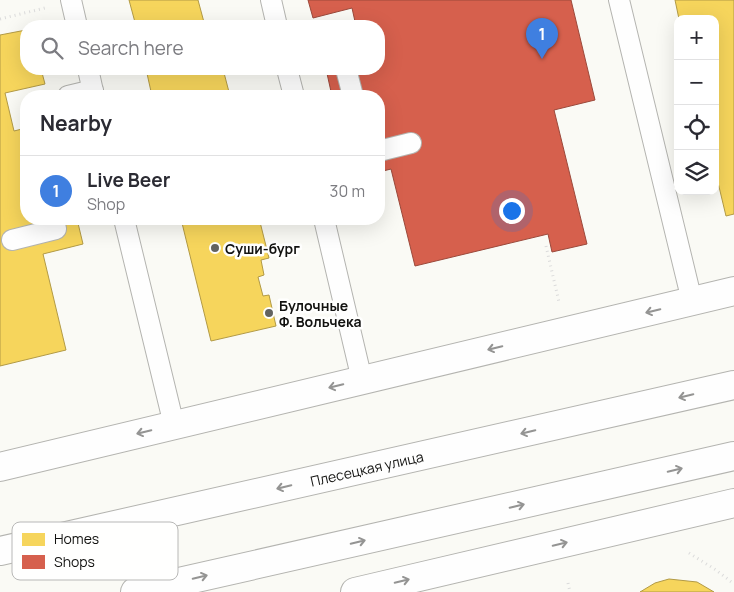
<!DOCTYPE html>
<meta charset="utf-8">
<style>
:root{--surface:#fff;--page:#f2f2f3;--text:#2b2b33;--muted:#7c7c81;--line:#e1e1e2;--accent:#636360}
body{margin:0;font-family:Manrope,sans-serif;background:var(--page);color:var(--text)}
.controls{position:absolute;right:15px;top:15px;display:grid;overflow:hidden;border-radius:10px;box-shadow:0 5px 20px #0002}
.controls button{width:45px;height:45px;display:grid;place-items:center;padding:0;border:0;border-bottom:1px solid var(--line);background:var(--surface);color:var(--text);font:25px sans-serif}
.you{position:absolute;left:511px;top:210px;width:18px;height:18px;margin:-12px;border:4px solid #fff;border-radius:50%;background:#1a73e8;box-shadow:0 0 0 8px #1a73e833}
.badge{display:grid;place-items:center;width:32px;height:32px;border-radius:50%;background:var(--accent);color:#fff;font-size:16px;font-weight:700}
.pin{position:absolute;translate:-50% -41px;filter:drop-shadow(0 1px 2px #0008)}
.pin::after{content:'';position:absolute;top:26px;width:18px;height:15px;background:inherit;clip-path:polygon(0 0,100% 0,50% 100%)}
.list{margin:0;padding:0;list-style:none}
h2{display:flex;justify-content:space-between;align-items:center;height:65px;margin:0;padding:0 20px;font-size:21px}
h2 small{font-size:16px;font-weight:400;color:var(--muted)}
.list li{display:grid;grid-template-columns:32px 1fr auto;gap:15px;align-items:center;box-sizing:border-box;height:70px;padding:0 20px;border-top:1px solid var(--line)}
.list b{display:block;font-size:19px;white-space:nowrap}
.list p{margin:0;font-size:16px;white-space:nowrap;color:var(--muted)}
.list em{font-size:16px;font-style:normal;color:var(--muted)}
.icon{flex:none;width:28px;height:28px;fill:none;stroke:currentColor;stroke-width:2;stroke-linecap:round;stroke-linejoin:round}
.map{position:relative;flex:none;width:734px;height:592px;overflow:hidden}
.search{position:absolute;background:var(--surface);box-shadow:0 5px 20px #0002;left:20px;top:20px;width:365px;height:55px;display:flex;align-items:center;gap:12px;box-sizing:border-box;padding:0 18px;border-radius:20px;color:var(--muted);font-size:19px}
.panel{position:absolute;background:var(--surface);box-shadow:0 5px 20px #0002;left:20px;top:90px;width:365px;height:135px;border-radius:20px}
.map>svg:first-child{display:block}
.homes{fill:#f6d55c;stroke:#b29a45}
.shops{fill:#d6604d;stroke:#9b493b}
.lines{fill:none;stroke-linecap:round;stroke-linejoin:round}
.service-casing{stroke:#b4b4b0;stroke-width:22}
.minor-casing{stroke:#b4b4b0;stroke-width:30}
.secondary-casing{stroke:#b4b4b0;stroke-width:30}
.path{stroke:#dbdbdb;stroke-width:3;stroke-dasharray:1 4;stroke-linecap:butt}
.service{stroke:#fefefe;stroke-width:20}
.minor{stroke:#fefefe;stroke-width:28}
.secondary{stroke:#fefefe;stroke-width:28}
.oneway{stroke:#949493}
.poi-dot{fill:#636360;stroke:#fffffe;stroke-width:2}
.labels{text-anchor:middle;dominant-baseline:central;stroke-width:5;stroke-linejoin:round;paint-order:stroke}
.poi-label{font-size:14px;font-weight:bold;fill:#121210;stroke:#fffffe;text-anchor:start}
.street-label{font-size:14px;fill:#121210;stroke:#fffffe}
.key{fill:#fffffe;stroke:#b8b8b7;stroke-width:1}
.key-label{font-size:14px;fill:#121210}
</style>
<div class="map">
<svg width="734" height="592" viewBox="0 0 734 592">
<rect width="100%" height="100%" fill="#fafaf5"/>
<path class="homes" d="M 129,0 L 198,0 L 205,26 L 136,26 Z
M 675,0 L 734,0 L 734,214 L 726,216 L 715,170 L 715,19 L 679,19 Z
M 26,30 L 26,69 L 41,69 L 45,84 L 5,93 L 14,131 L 26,128 L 26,219 L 77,219 L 83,244 L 43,254 L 66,350 L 0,366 L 0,35 Z
M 146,69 L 223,69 L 229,92 L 221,94 L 221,96 L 152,96 Z
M 181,219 L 250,219 L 251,224 L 260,222 L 269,258 L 261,260 L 264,275 L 258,277 L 263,296 L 269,295 L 276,326 L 211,341 Z
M 669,579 L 697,582 L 714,592 L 640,592 L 655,583 Z"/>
<path class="shops" d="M 308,0 L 571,0 L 595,100 L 554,110 L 587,244 L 552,252 L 548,234 L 415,266 L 391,169 L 379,172 L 379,96 L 332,96 L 326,69 L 379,69 L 379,26 L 356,26 L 352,8 L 313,18 Z"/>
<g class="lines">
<g class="service-casing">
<path id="service" d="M 71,0 L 77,26
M 271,0 L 277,26
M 619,0 L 692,301
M 88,69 L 94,96
M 287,69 L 294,96
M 346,69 L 353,96
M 68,96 L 93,90
M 379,151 L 411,143
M 124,219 L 174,425
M 324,219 L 362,380
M 12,240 L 56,229 L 54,219"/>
</g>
<g class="minor-casing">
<path id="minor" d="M 0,467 L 734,291
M 355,592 L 734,503"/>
</g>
<g class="secondary-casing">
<g id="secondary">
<path id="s1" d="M 0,551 L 734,385"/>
<path d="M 135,592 L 734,456"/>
</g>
</g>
<path class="path" d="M 0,19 L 45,8
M 546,246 L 559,302
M 689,553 L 716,570 L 734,584
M 568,583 L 570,592"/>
<use href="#service" class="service"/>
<use href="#minor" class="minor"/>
<use href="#secondary" class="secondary"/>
</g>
<defs><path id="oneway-shaft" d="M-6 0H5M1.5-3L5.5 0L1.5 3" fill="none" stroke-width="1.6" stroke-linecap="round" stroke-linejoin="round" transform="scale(1.25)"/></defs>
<g class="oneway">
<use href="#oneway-shaft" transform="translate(653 311) rotate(167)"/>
<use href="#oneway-shaft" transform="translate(495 348) rotate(167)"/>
<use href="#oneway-shaft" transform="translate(336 386) rotate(166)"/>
<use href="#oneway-shaft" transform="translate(686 396) rotate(167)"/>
<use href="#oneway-shaft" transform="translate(144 432) rotate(167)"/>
<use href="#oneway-shaft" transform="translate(528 432) rotate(167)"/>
<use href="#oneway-shaft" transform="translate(675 470) rotate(-13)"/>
<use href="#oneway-shaft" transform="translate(284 487) rotate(167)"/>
<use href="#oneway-shaft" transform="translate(517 506) rotate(-13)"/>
<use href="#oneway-shaft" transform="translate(358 542) rotate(-13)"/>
<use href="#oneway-shaft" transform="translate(560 544) rotate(-13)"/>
<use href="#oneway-shaft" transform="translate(200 577) rotate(-13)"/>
<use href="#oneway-shaft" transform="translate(402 581) rotate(-13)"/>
</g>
<g class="poi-dot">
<circle cx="215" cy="248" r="5"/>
<circle cx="269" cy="313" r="5"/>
</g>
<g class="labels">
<g class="poi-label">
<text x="225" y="248">Суши-бург</text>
<text x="279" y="305">Булочные<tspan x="279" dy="16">Ф. Вольчека</tspan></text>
</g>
<g class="street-label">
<text stroke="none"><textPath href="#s1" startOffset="376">Плесецкая улица</textPath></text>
</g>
</g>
<rect x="12" y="522" width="166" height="58" rx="8" class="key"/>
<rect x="22" y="533" width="23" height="13" fill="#f6d55c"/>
<rect x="22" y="555" width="23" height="14" fill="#d6604d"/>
<g class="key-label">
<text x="54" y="544">Homes</text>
<text x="54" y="567">Shops</text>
</g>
</svg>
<div class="controls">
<button>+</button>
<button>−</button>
<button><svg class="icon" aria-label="locate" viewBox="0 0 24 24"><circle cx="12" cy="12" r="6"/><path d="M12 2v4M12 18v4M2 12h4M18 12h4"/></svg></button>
<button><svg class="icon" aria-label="layers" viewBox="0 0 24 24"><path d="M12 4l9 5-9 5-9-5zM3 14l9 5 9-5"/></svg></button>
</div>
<div class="you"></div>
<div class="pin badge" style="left:542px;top:59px;background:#3f7fe0">1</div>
<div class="search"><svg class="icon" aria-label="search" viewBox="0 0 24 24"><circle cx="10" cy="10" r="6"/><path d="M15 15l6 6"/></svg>Search here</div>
<section class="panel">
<h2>Nearby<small></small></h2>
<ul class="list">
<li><span class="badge" style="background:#3f7fe0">1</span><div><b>Live Beer</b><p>Shop</p></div><em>30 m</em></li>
</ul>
</section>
</div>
